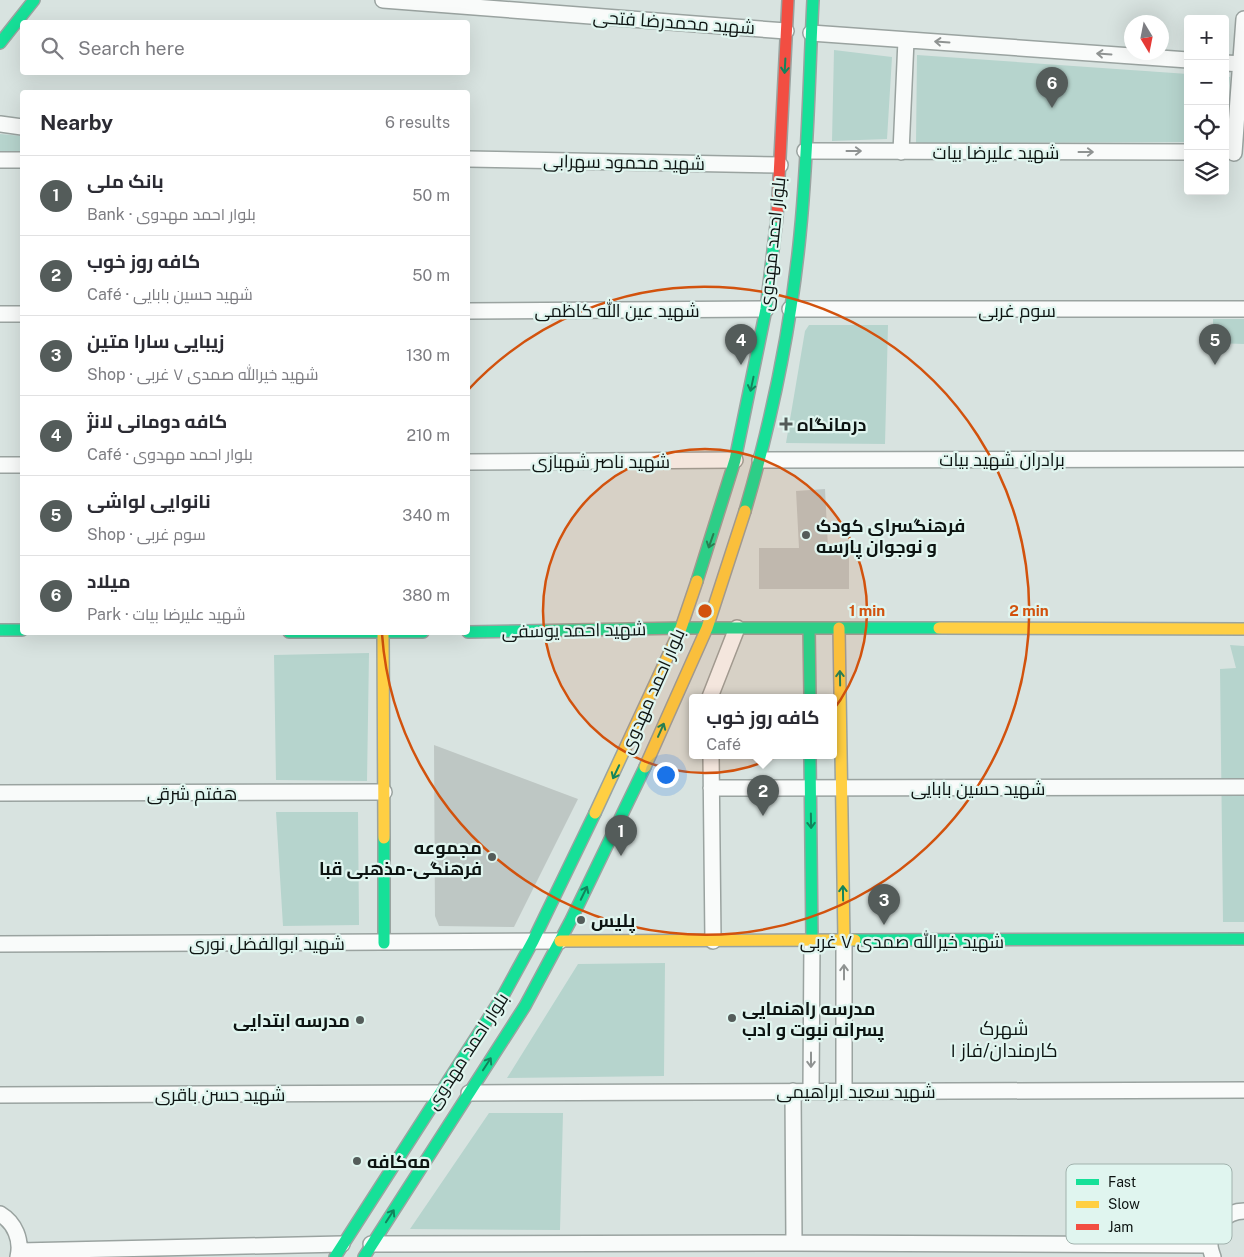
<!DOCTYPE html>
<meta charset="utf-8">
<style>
:root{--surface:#fff;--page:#f7f7f7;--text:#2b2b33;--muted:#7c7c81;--line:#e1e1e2;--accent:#545c5a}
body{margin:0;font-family:"Public Sans",Cairo,sans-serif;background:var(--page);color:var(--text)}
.controls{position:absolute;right:15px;top:15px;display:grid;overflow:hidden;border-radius:5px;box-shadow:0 5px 20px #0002}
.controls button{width:45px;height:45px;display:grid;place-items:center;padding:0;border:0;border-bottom:1px solid var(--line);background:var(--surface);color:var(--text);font:25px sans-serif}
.compass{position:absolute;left:1124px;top:15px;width:45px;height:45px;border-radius:50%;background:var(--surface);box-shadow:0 5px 20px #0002;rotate:170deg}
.you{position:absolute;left:665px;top:774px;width:18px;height:18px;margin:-12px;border:4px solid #fff;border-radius:50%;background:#1a73e8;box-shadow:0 0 0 8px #1a73e833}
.badge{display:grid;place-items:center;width:32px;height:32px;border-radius:50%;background:var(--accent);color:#fff;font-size:16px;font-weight:700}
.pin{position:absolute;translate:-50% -41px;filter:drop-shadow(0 1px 2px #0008)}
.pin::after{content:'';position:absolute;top:26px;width:18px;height:15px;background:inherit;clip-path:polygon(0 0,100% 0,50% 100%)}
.popup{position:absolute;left:689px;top:694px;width:148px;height:65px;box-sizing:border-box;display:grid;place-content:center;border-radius:5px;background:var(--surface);filter:drop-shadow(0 1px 4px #0005);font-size:16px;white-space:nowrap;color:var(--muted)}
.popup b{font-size:19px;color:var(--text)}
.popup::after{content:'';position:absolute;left:50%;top:100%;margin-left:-10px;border:10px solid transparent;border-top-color:var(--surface)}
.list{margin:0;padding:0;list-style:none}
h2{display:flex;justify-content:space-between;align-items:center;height:65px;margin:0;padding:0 20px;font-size:21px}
h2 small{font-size:16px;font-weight:400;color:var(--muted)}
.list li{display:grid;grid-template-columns:32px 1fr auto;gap:15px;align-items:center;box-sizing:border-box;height:80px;padding:0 20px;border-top:1px solid var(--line)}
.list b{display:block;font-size:19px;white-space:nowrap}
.list p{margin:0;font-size:16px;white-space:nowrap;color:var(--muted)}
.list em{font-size:16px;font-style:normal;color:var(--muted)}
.icon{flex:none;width:28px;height:28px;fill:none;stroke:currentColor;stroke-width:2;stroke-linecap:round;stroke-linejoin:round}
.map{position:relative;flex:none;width:1244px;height:1257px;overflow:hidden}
.search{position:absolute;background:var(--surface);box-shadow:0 5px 20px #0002;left:20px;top:20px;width:450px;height:55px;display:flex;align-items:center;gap:12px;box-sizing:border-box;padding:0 18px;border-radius:5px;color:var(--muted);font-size:19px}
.panel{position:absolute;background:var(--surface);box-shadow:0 5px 20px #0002;left:20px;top:90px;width:450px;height:545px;border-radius:5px}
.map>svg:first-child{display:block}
.green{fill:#b6d4cd}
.building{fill:#bec7c4}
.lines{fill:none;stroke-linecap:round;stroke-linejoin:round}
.street-casing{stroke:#9aa3a0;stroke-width:18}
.fast-casing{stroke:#9aa3a0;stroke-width:14}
.slow-casing{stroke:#9aa3a0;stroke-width:14}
.jam-casing{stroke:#9aa3a0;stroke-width:14}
.street{stroke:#f9fbfa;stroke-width:15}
.fast{stroke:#16e098;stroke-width:11}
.slow{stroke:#ffcf43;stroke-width:11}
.jam{stroke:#f24e42;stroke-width:11}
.oneway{stroke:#8f9392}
.oneway2{stroke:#12845c}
.ring{fill:none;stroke:#d2520d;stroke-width:2.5}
.poi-dot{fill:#545c5a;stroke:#e0f5ef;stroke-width:2}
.labels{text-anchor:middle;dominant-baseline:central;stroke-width:4.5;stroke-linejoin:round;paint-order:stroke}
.street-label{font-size:18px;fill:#0d1412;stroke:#e0f5ef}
.poi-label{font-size:18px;font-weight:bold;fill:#0d1412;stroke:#e0f5ef;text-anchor:start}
.neighbourhood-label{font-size:19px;fill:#0d1412;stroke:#e0f5ef}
.key{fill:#e0f5ef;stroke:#a1b2ad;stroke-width:1}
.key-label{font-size:14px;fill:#0d1412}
.centre{fill:#d2520d;stroke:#e0f5ef;stroke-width:2.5}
.ring-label{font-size:15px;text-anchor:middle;font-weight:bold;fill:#d2520d;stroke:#e0f5ef;stroke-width:4.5;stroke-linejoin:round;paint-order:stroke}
</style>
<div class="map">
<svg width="1244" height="1257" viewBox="0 0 1244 1257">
<rect width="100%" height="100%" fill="#d8e3e0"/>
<path class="green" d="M 834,50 L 892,57 L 887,139 L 832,141 Z
M 917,55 L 1188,74 L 1188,142 L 916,143 Z
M 1225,77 L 1230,77 L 1225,131 Z
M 0,134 L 22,136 L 22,151 L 0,151 Z
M 1213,319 L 1244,319 L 1244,344 L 1213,343 Z
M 809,325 L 888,325 L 885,444 L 786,443 L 805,331 Z
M 1230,645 L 1244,646 L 1244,922 L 1223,922 L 1220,669 L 1236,668 Z
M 369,653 L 367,781 L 276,780 L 274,655 Z
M 276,812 L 358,812 L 359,925 L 283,926 Z
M 665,963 L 664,1076 L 507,1078 L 578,964 Z
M 489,1113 L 563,1113 L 560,1230 L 410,1229 Z"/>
<path class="building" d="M 825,489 L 828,548 L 849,548 L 849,589 L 759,589 L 759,548 L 799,548 L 796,491 Z
M 434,745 L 578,799 L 514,927 L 439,926 L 435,916 Z"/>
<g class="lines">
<g class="street-casing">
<path id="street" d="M 383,0 L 786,31
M 811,33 L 1188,60
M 1225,63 L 1244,64
M 0,124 L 22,127
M 805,151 L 1188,152
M 901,152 L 906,40
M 1234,153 L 1244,19
M 468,159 L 780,165
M 0,160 L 22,160
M 790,309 L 1244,309
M 468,311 L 766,309
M 0,314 L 22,314
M 760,460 L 1244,459
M 468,462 L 735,460
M 0,465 L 22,465
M 710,697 L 737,628
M 711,755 L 713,941
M 711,788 L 1244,787
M 0,793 L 384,792
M 0,944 L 560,941
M 793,1091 L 794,1243
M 811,1091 L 812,941
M 844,1091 L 844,941
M 469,1093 L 1244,1090
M 0,1095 L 440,1093
M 0,1214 C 15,1223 22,1240 18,1257
M 371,1244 L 794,1243 L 1210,1245
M 19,1251 L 342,1244
M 1213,1257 C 1212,1254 1210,1249 1210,1245 C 1209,1227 1227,1211 1244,1211"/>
</g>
<g class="fast-casing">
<path id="fast" d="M 0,43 L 34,0
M 745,511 C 771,423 791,327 800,235 C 808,157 809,78 813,0
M 697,581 L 735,460 L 766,309 L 777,217
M 809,628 L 810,697
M 0,630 L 22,630
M 289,632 L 423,632
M 468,632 L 681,628 L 939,628
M 810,755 L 812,941
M 384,838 L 384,943
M 855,940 L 1244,939
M 335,1257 L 504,994 L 533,941 L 595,813
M 364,1257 L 525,1006 L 571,920 L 645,767"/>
</g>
<g class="slow-casing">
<path id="slow" d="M 839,628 L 844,941
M 939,628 L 1244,629
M 383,633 L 384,838
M 645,767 L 707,628 L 745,511
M 595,813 L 681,628 L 697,581
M 560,941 L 855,940"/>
</g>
<g class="jam-casing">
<path id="jam" d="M 777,217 L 788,0"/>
</g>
<use href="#street" class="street"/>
<use href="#fast" class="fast"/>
<use href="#slow" class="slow"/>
<use href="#jam" class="jam"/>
</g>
<defs><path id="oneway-shaft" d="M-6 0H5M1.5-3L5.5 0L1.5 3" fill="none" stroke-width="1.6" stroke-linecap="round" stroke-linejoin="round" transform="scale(1.25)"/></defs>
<g class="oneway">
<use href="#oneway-shaft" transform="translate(942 42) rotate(-176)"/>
<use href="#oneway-shaft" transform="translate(1104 54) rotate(-176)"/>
<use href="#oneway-shaft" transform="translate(854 151)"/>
<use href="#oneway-shaft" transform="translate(1086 152)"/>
<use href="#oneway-shaft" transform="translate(844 972) rotate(-90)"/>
<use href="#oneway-shaft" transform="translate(811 1060) rotate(90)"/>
</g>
<g class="oneway2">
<use href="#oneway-shaft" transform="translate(785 66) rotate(93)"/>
<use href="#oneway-shaft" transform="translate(752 384) rotate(102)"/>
<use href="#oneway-shaft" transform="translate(711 541) rotate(109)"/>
<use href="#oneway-shaft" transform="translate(840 678) rotate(-91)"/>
<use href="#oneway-shaft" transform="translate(661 730) rotate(-66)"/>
<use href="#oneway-shaft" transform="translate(616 772) rotate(115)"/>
<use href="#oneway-shaft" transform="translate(811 821) rotate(89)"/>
<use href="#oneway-shaft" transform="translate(584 893) rotate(-64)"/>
<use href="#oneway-shaft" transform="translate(843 893) rotate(-91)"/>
<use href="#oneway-shaft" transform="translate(487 1064) rotate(-57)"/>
<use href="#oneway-shaft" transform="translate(390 1216) rotate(-57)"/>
</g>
<circle cx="705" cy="611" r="162" fill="#d2520d" fill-opacity=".12"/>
<g class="ring">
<circle cx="705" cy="611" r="162"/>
<path d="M468 390A324 324 0 1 1 382 634"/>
</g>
<g class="poi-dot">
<path d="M783.5 416.5h5v5h5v5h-5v5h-5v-5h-5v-5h5z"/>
<circle cx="806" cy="535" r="5"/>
<circle cx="492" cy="857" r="5"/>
<circle cx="581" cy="920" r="5"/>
<circle cx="732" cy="1018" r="5"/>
<circle cx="360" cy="1020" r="5"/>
<circle cx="357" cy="1161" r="5"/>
</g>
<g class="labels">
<g class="street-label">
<text transform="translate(674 22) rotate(4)">شهید محمدرضا فتحی</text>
<text x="996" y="152">شهید علیرضا بیات</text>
<text transform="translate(624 162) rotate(1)">شهید محمود سهرابی</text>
<text transform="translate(772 244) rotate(-84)">بلوار احمد مهدوی</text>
<text x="617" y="310">شهید عین الله کاظمی</text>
<text x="1017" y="310">سوم غربی</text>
<text x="1002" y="459">برادران شهید بیات</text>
<text x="601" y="461">شهید ناصر شهبازی</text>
<text transform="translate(574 630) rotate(-1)">شهید احمد یوسفی</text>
<text transform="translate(652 691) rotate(-66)">بلوار احمد مهدوی</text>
<text x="978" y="788">شهید حسین بابایی</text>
<text x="192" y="793">هفتم شرقی</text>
<text x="902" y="941">شهید خیرالله صمدی ۷ غربی</text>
<text x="267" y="943">شهید ابوالفضل نوری</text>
<text transform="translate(467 1051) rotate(-57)">بلوار احمد مهدوی</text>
<text x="856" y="1091">شهید سعید ابراهیمی</text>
<text x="220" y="1094">شهید حسن باقری</text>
</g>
<g class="poi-label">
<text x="797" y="424">درمانگاه</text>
<text x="816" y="525">فرهنگسرای کودک<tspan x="816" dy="21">و نوجوان پارسه</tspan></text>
<text x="482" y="847" text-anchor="end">مجموعه<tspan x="482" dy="21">فرهنگی-مذهبی قبا</tspan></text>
<text x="591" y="920">پلیس</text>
<text x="742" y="1008">مدرسه راهنمایی<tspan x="742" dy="21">پسرانه نبوت و ادب</tspan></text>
<text x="350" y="1020" text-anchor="end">مدرسه ابتدایی</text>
<text x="367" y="1161">مه‌کافه</text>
</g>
<g class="neighbourhood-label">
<text x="1004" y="1028">شهرک<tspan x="1004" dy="22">کارمندان/فاز ۱</tspan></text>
</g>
</g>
<rect x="1066" y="1164" width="166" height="80" rx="8" class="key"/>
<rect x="1076" y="1179" width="23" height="6" fill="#16e098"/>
<rect x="1076" y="1201" width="23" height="7" fill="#ffcf43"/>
<rect x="1076" y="1224" width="23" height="6" fill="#f24e42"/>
<g class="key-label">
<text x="1108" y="1187">Fast</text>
<text x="1108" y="1209">Slow</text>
<text x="1108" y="1232">Jam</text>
</g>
<circle cx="705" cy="611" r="8" class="centre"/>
<g class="ring-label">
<text x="867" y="616">1 min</text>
<text x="1029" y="616">2 min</text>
</g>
</svg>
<div class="controls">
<button>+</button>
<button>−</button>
<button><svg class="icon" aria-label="locate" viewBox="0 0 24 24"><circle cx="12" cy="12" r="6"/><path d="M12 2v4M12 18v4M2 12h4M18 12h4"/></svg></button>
<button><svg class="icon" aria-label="layers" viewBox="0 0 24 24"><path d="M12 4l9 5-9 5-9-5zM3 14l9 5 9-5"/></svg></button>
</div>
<svg class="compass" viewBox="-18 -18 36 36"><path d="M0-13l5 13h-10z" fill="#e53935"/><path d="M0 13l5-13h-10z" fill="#7c7c81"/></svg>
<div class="you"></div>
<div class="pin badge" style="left:621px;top:856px">1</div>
<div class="pin badge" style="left:763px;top:816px">2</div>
<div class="popup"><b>کافه روز خوب</b>Café</div>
<div class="pin badge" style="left:884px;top:925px">3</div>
<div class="pin badge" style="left:741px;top:365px">4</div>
<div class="pin badge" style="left:1215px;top:365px">5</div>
<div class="pin badge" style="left:1052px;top:108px">6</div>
<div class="search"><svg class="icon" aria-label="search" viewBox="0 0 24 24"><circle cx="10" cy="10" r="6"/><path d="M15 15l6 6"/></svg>Search here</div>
<section class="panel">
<h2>Nearby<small>6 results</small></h2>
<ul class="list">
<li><span class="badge">1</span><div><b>بانک ملی</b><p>Bank · بلوار احمد مهدوی</p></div><em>50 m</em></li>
<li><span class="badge">2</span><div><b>کافه روز خوب</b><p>Café · شهید حسین بابایی</p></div><em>50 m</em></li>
<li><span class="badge">3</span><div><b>زیبایی سارا متین</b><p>Shop · شهید خیرالله صمدی ۷ غربی</p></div><em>130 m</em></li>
<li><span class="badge">4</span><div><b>کافه دومانی لانژ</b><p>Café · بلوار احمد مهدوی</p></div><em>210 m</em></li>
<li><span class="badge">5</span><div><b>نانوایی لواشی</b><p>Shop · سوم غربی</p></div><em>340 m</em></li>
<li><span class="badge">6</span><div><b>میلاد</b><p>Park · شهید علیرضا بیات</p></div><em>380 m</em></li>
</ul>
</section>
</div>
